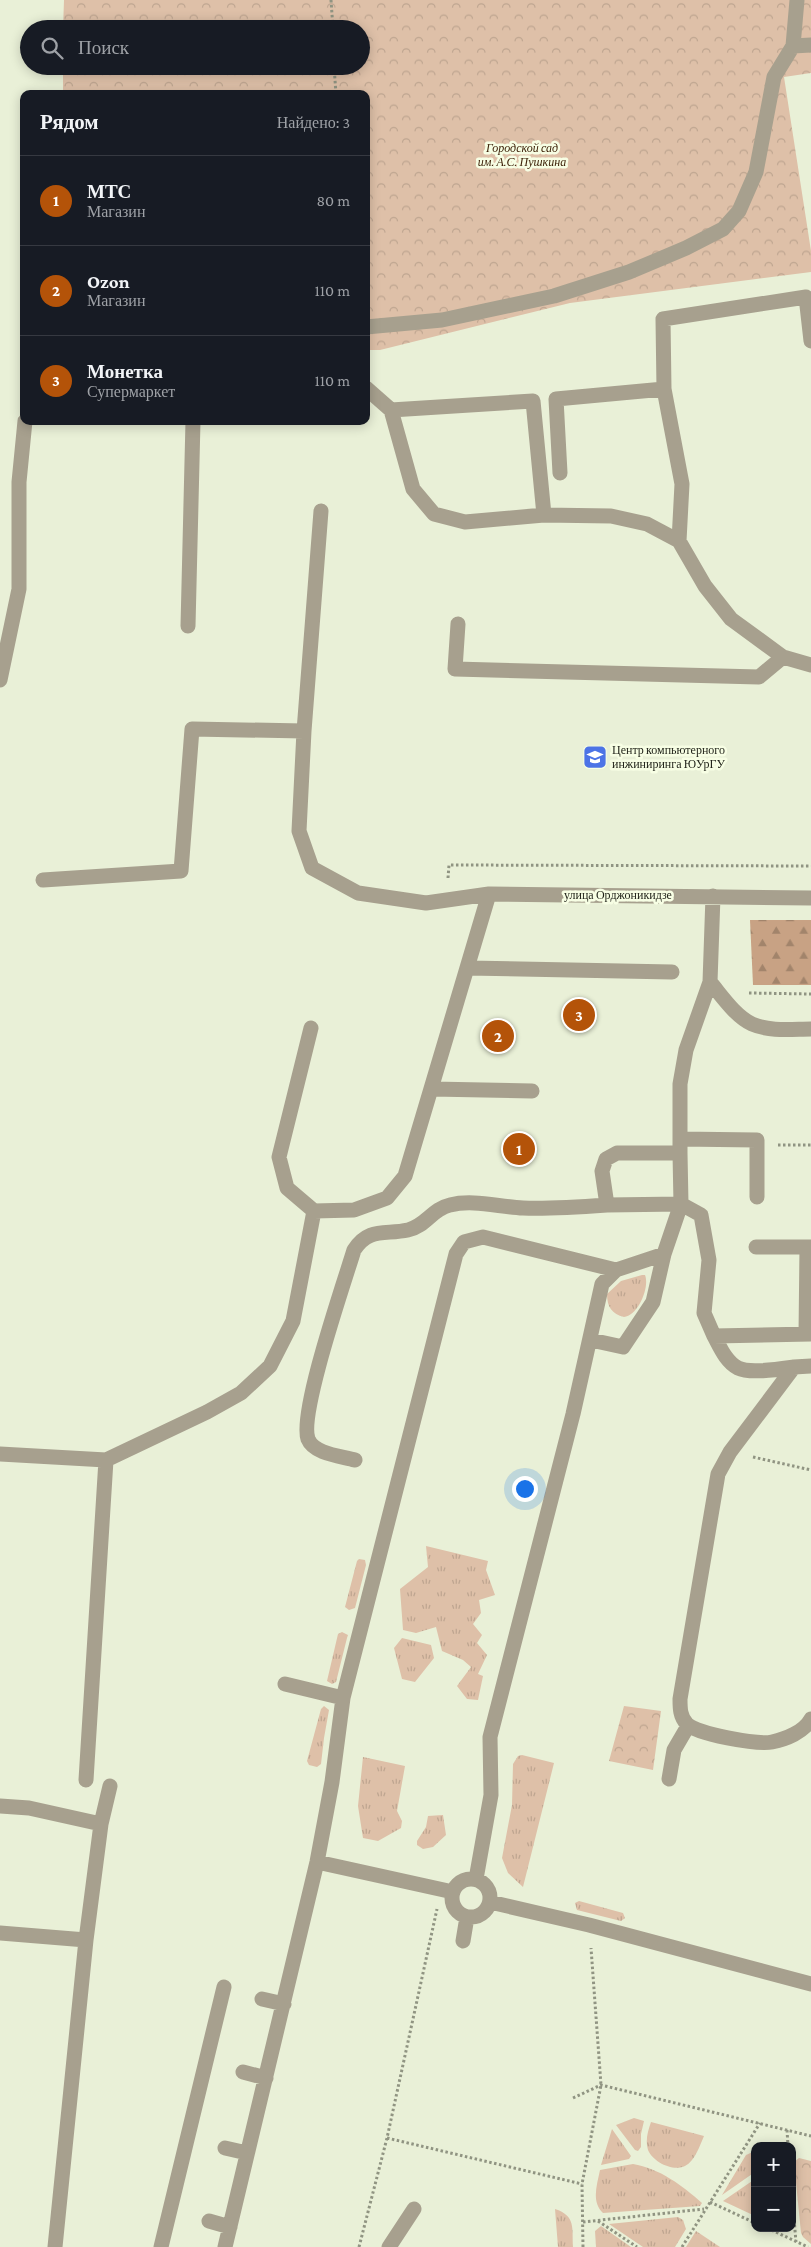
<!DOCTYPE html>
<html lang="ru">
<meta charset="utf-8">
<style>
:root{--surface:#171b24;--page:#20242c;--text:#f1f3f6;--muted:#9ea1a6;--line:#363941;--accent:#b45309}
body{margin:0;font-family:"Crimson Pro",serif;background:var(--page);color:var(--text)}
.controls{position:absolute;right:15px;bottom:15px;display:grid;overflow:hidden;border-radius:10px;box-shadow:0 2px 12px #0003}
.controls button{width:45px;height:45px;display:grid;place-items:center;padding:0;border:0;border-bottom:1px solid var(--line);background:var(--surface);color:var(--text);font:25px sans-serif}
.you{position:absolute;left:524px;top:1488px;width:18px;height:18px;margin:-12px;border:4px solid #fff;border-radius:50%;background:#1a73e8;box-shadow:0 0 0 8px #1a73e833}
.badge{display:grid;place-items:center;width:32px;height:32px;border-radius:50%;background:var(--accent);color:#fff;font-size:16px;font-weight:700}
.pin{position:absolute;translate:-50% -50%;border:2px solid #fff;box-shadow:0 1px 5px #0006}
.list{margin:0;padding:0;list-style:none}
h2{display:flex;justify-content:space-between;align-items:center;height:65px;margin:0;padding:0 20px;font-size:21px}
h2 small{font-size:16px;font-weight:400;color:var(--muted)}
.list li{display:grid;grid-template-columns:32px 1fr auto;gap:15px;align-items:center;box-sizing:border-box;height:90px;padding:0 20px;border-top:1px solid var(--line)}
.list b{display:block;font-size:19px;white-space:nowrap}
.list p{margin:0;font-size:16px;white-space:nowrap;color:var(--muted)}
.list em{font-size:16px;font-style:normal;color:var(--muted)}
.icon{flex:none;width:28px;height:28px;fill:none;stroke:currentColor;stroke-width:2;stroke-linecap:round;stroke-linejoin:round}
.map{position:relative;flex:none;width:811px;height:2247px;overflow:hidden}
.search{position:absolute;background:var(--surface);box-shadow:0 2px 12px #0003;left:20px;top:20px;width:350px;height:55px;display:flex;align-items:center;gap:12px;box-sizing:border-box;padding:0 18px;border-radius:28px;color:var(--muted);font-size:19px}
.panel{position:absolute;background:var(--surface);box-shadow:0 2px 12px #0003;left:20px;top:90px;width:350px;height:335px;border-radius:10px}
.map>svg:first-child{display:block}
.grass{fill:url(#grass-tufts)}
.forest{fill:url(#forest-firs)}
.park{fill:url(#park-crowns)}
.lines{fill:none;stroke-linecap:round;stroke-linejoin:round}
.path{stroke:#909482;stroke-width:3;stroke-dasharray:2.5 2.5;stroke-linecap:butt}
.minor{stroke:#a7a08e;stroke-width:15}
.labels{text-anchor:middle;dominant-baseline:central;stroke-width:5;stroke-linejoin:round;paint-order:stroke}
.park-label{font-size:12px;font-style:italic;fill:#3e230a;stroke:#f7fee4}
.poi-label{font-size:12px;fill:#1e2017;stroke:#f7fee4;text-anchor:start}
.street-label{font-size:12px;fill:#1e2017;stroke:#f7fee4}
</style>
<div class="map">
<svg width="811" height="2247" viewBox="0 0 811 2247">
<defs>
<pattern id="grass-tufts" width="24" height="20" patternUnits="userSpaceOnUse" patternTransform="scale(1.25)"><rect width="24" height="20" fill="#dec0a8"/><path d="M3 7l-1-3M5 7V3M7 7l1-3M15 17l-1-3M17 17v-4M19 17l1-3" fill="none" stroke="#bea590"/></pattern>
<pattern id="forest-firs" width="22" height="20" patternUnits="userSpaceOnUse" patternTransform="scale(1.25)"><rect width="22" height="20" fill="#c8a284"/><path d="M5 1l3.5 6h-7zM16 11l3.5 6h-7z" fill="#a2846b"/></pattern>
<pattern id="park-crowns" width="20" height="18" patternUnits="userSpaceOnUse" patternTransform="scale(1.25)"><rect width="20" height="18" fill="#dec0a8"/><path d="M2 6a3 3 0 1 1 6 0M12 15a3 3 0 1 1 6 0" fill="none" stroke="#bea590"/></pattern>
</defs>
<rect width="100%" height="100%" fill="#e9f0d7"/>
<path class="grass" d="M 642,1275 L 645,1275 C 650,1287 638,1316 624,1317 C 612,1314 607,1307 607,1294 L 621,1281 Z
M 426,1546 L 488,1561 L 486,1570 L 495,1595 L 479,1600 L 481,1613 L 473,1624 L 482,1635 L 477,1643 L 487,1655 L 478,1674 L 483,1676 L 478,1700 L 467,1699 L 457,1686 L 471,1667 L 463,1660 L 442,1651 L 436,1627 L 416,1633 L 403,1630 L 400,1589 L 428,1567 Z
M 359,1559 L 365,1560 L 366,1565 L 355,1608 L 349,1610 L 345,1607 L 357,1561 Z
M 342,1632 L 348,1635 L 347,1638 L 336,1682 L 332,1684 L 327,1681 L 338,1634 Z
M 402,1638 L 431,1645 L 434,1658 L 415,1682 L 402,1679 L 394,1648 Z
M 324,1706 L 329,1710 L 324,1738 L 321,1764 L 317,1767 L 309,1765 L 307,1761 L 321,1709 Z
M 522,1755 L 554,1763 L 523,1887 L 508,1873 L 502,1858 L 512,1805 L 513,1764 L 518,1756 Z
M 363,1757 L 405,1766 L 397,1811 L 402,1821 L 401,1828 L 378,1841 L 363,1838 L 358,1806 Z
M 443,1815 L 446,1835 L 433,1847 L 423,1849 L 417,1845 L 417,1841 L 426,1827 L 428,1816 Z
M 579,1901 L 623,1913 L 625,1918 L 621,1921 L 577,1910 L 575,1903 Z
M 634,2118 L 644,2121 L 641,2134 L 641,2147 L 638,2151 L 635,2150 L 616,2125 Z
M 651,2122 L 704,2136 C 700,2145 695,2161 685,2166 C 673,2172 653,2162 648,2150 C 645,2140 648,2131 651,2122 Z
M 612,2129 L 631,2156 L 629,2159 L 601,2165 Z
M 755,2151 L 755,2172 L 722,2195 L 746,2155 Z
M 633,2164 C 659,2168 683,2186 702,2203 L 700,2206 L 603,2213 C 591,2202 597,2185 600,2170 Z
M 755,2179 L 755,2216 L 723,2201 Z
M 555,2209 C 576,2216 572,2228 573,2247 L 558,2247 Z
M 678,2217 L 683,2220 L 686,2229 L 675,2247 L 643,2247 L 609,2224 Z
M 601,2226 L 631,2247 L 596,2247 L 595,2231 Z
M 696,2231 L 720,2247 L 686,2247 Z"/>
<path class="forest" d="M 750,920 L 811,920 L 811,985 L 753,985 Z"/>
<path class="park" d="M 64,0 L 811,0 L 811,73 L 784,77 L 811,251 L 811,272 L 570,303 L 380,350 L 366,350 L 366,94 L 63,94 L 63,66 L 361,66 L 361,29 L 63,29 Z
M 624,1706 L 661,1711 L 653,1770 L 609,1761 Z
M 799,2158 L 811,2161 L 811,2244 L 803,2237 L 801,2233 L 794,2162 Z"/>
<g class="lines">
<path class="path" d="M 331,0 L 333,29
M 334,66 L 336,94
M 448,878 L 449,865 L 811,866
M 749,993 L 811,994
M 778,1145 L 811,1145
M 753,1457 L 811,1470
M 573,2098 L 601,2085 L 811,2136
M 787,2130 L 788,2146
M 387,2138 L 582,2184
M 792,2195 L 796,2242
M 710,2202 L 755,2223
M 598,2221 L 637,2247
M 583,2222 L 704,2209
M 767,2228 L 808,2247
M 359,2247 L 387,2138 L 437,1909
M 583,2247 L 582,2184 L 601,2085 L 591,1948
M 682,2247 L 760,2123"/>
<path class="minor" d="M 797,0 L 793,46 L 811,45
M 366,327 L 442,320 L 554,296 L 629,272 L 686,248 L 723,229 L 739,211 L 756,172 L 774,77 L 793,46
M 366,388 L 391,410 L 413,489 L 434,514 L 465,522 L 544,515 L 611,516 L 647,524 L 679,541 L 705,586 L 731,619 L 783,657 L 811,665
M 391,410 L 533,401 L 544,515
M 560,473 L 556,399 L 664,389
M 321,511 L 304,731 L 299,831 L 312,868 L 358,893 L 426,903 L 489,894 L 811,898
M 679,541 L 682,484 L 664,389 L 663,319 L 806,297 L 811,341
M 458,624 L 455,669 L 759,677 L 783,657
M 188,626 L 193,421
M 0,680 L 19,589 L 19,482 L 25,421
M 43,880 L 181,871 L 192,729 L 304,731
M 713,896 L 710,982 L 686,1050 L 680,1084 L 680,1153 L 617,1153 L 606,1159 L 602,1171 L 607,1205 L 681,1204 L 701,1215 L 709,1260 L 704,1313 L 714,1336 L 811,1334
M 467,968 L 672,972
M 710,982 C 722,996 735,1016 752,1024 C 770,1032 793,1029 811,1029
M 311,1028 L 279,1157 L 287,1188 L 314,1211
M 432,1089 L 532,1091
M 680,1139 L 757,1140 L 757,1197
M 756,1247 L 811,1247
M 806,1334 L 807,1247
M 714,1336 C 720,1347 726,1362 738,1368 C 750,1374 780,1369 794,1367
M 591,1340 L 623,1347 L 653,1302 L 664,1254
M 811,1366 L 794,1367 L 730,1452 L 718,1474 L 680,1699 C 680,1708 680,1717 687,1724 C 696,1734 758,1745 772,1742 C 786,1739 804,1732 811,1719
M 0,1454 L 106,1460 L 86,1780
M 106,1460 L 207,1412 L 241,1393 L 270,1366 L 293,1321 L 314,1211 L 354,1210 L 387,1198 L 405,1176 L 489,894
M 355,1460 C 341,1456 314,1454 308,1439 C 299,1413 344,1283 354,1250 C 369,1227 385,1235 408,1230 C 426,1226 432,1209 450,1205 C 473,1199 499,1207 523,1208 C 551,1209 579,1207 607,1205
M 285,1684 L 343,1698
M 669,1779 L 674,1750 L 688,1726
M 0,1806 L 29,1808 L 101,1824
M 317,1862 L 453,1892
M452 1898a19 19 0 1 1 38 0a19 19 0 1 1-38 0Z
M 476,1879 L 491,1795 L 490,1737 L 573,1414 L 602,1284 L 616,1270 L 664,1254 L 681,1204 L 680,1153
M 490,1902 L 589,1925 L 811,1984
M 0,1933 L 86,1940
M 463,1941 L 467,1917
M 262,1999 L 284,2004
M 243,2072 L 266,2078
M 225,2148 L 247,2153
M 209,2221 L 230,2227
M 55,2247 L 86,1940 L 101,1824 L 110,1786
M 161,2247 L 224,1987
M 225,2247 L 317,1862 L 332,1782 L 343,1698 L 456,1254 L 464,1242 L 483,1237 L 616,1270
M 389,2247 L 414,2209"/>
</g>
<defs>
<g id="university-square" transform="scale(1.25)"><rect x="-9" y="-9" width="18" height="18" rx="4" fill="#4c73e6" stroke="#f7fee4"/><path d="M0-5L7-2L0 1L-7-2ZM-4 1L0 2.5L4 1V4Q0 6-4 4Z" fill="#fff"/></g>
</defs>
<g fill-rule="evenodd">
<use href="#university-square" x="595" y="757"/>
</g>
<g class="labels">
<g class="park-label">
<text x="522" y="148">Городской сад<tspan x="522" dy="14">им. А.С. Пушкина</tspan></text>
</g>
<g class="poi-label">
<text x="612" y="750">Центр компьютерного<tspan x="612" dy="14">инжиниринга ЮУрГУ</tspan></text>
</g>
<g class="street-label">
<text x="618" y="895">улица Орджоникидзе</text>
</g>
</g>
</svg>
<div class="controls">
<button>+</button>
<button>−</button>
</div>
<div class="you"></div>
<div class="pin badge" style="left:519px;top:1149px">1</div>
<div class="pin badge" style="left:498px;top:1036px">2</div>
<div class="pin badge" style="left:579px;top:1015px">3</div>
<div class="search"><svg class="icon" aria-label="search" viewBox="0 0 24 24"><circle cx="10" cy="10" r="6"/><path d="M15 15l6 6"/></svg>Поиск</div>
<section class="panel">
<h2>Рядом<small>Найдено: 3</small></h2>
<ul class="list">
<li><span class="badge">1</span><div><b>МТС</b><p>Магазин</p></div><em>80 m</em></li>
<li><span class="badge">2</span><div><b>Ozon</b><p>Магазин</p></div><em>110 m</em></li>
<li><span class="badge">3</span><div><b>Монетка</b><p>Супермаркет</p></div><em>110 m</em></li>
</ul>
</section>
</div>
